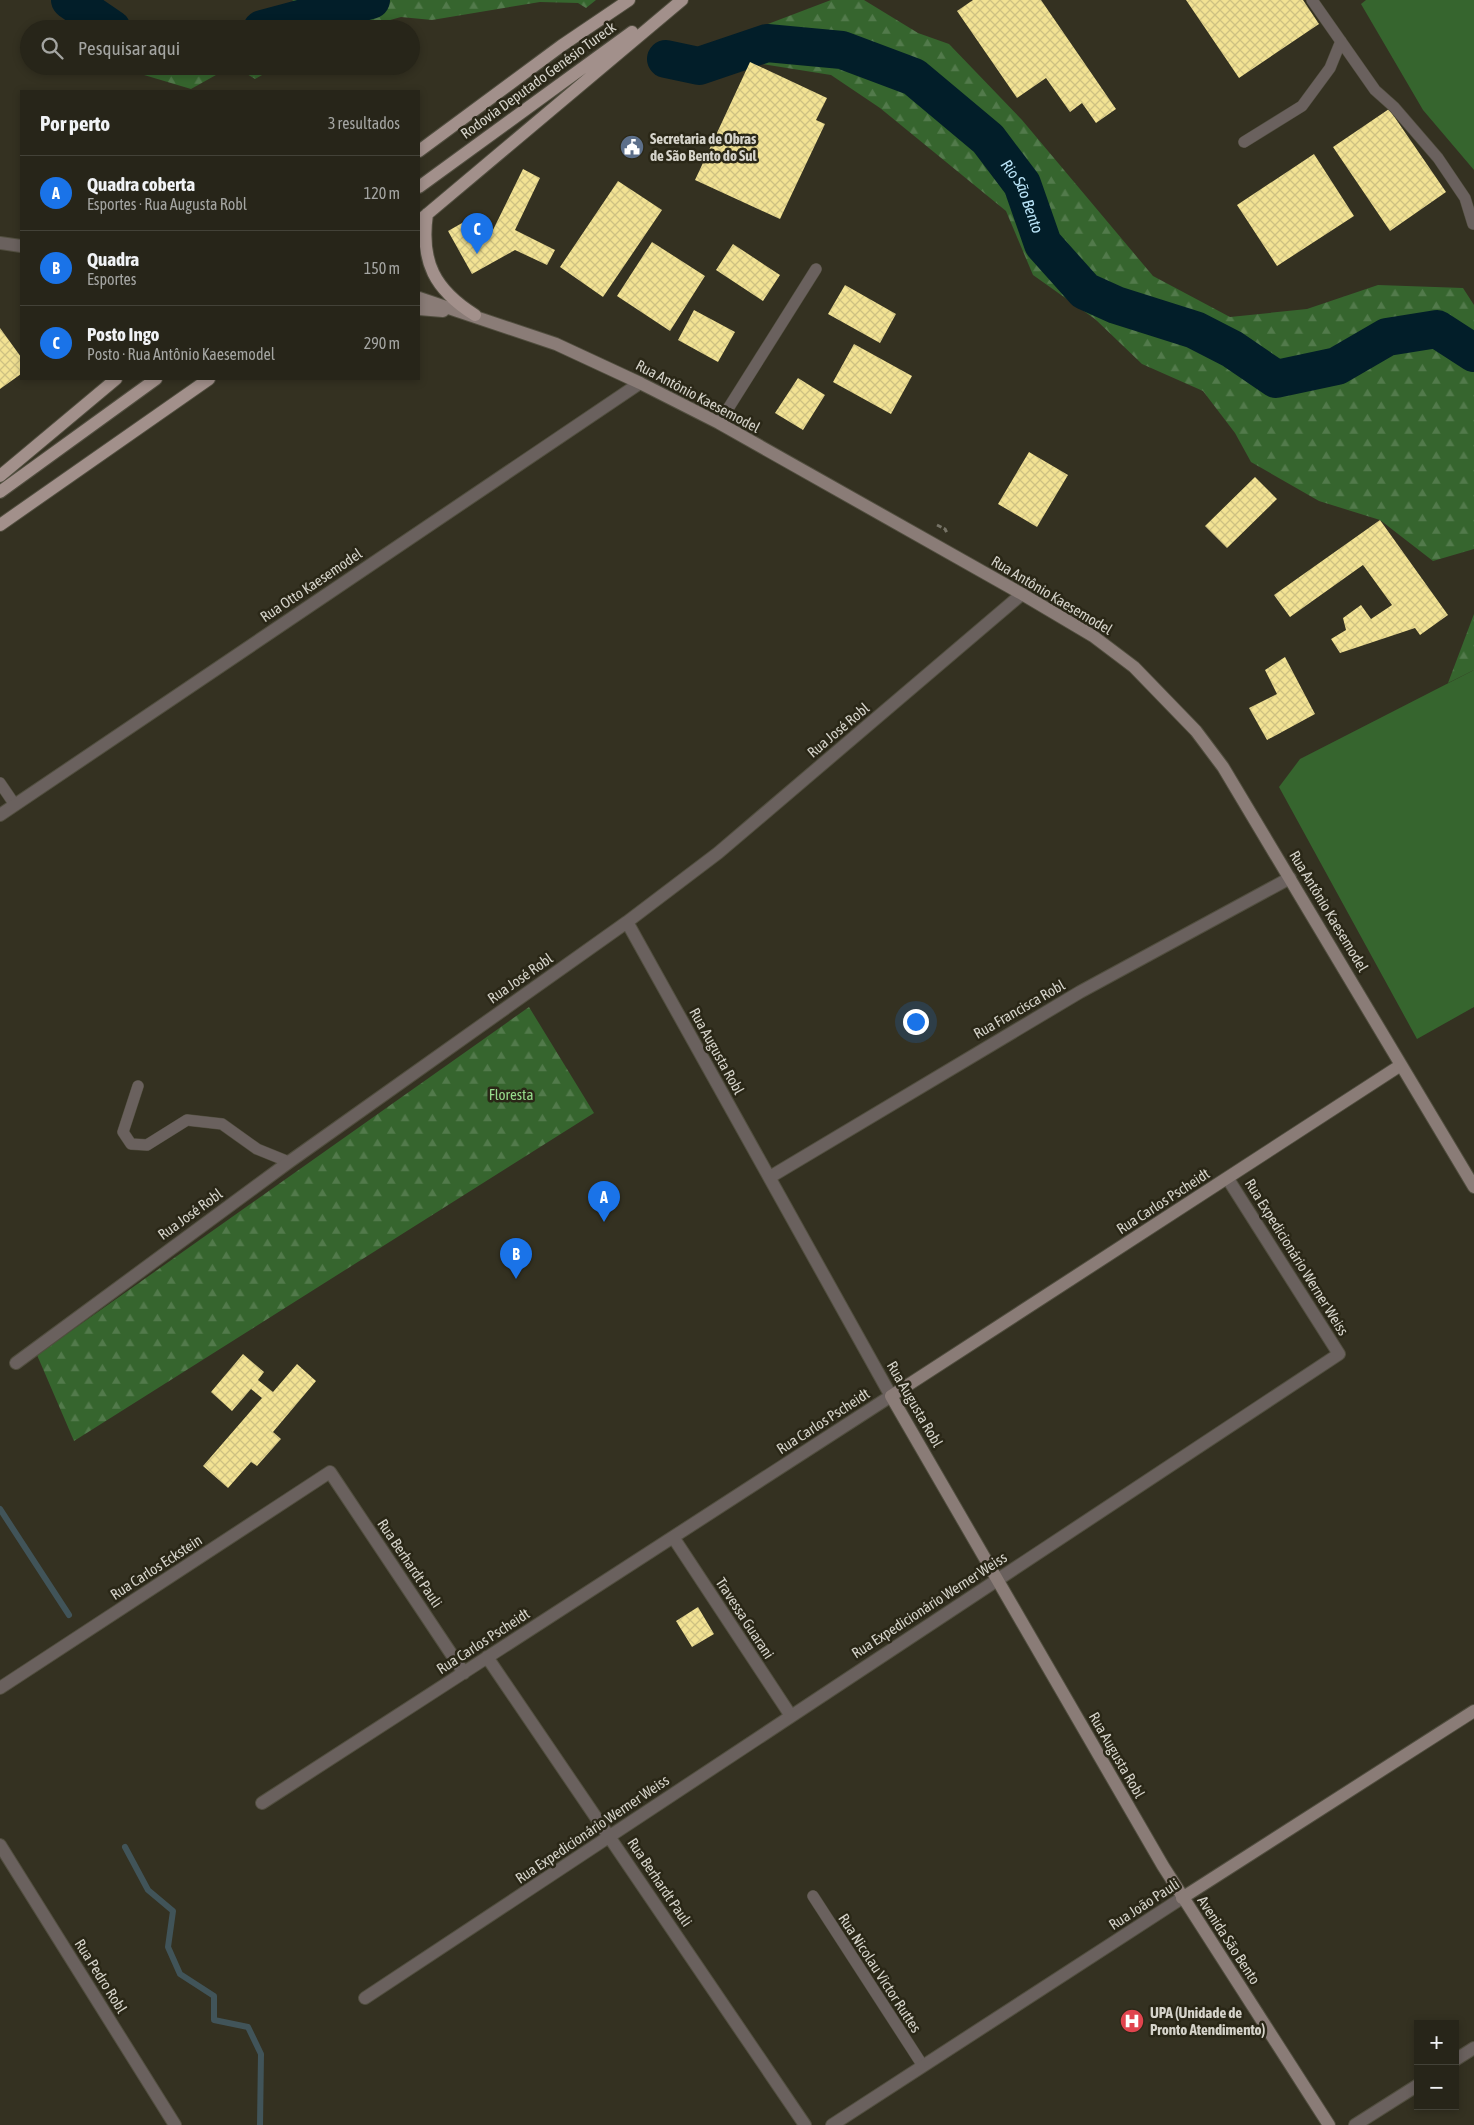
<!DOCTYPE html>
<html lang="pt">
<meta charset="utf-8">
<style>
:root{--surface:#272519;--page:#2f2d22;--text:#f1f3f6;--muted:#a4a5a2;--line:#434238;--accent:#1a73e8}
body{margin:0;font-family:"Asap Condensed",sans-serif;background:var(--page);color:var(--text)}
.controls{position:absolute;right:15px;bottom:15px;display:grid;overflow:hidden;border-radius:0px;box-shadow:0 2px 8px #0003}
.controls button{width:45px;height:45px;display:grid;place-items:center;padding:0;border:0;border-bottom:1px solid var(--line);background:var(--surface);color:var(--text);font:25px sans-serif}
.you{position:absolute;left:915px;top:1021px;width:18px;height:18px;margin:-12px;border:4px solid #fff;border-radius:50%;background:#1a73e8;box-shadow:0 0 0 8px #1a73e833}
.badge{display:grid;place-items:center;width:32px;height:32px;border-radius:50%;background:var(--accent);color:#fff;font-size:16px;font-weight:700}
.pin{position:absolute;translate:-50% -41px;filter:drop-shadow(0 1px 2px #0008)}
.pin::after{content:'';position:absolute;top:26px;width:18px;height:15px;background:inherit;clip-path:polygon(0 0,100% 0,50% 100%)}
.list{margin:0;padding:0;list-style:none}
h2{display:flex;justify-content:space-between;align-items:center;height:65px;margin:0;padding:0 20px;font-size:21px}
h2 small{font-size:16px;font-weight:400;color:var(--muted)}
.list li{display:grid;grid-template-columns:32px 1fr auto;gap:15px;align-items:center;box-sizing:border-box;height:75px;padding:0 20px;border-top:1px solid var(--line)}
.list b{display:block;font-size:19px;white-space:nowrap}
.list p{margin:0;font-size:16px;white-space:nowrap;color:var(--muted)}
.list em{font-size:16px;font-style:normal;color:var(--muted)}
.icon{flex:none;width:28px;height:28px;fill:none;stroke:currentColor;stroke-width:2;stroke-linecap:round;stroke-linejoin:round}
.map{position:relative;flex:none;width:1474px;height:2125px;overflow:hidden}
.search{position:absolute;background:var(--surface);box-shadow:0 2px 8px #0003;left:20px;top:20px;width:400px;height:55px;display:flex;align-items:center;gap:12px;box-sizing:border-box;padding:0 18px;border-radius:28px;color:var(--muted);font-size:19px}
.panel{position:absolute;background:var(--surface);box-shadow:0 2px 8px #0003;left:20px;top:90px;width:400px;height:290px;border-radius:0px}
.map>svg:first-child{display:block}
.grass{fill:#36652e}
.forest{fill:url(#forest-firs)}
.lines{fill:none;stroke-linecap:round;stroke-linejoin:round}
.stream{stroke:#415459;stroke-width:6}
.river{stroke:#021e29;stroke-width:38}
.building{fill:url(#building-cross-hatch)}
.service-casing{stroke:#514e3f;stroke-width:12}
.minor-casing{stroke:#514e3f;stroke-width:14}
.tertiary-casing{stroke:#514e3f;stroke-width:14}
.secondary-casing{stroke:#514e3f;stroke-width:14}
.primary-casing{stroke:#514e3f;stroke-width:14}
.path{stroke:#767366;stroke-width:3;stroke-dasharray:5 2.5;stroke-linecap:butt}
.service{stroke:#6a615e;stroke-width:11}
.minor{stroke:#6a615e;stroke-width:12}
.tertiary{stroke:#6a615e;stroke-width:12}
.secondary{stroke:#8a7c77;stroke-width:12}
.primary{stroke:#a2908b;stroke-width:12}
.labels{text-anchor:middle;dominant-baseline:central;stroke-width:5;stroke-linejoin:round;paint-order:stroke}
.street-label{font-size:15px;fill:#d5d3ca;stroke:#2a2717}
.poi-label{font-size:15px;font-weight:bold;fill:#d5d3ca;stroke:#2a2717;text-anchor:start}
.park-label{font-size:15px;fill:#97dc8b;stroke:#2a2717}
.water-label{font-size:16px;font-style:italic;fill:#b9e3f7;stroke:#2a2717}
</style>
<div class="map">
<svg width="1474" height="2125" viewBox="0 0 1474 2125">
<defs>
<pattern id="forest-firs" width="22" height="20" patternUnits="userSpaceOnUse" patternTransform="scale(1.25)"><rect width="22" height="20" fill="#36652e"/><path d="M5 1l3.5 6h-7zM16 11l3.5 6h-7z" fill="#527a4b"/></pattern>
<pattern id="building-cross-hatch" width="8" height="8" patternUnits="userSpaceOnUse" patternTransform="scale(1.25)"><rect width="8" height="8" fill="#f2e293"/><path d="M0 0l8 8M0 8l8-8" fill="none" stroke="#cec182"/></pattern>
</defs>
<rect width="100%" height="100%" fill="#343121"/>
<path class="grass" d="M 1366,0 L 1474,0 L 1474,170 L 1423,110 L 1361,4 Z
M 1474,670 L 1474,1007 L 1417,1039 L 1279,787 L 1300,759 Z"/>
<path class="forest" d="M 292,0 L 329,0 L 307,8 Z
M 371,0 L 596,0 L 586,8 L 578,3 L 540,2 L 432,20 L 401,17 L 358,29 L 262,29 Z
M 831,0 L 864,0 L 918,33 L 949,44 L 1022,120 L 1153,276 L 1230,317 L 1307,309 L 1378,285 L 1463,288 L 1474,305 L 1474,549 L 1433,561 L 1380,520 L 1319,501 L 1251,462 L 1235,433 L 1203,391 L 1142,364 L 1095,319 L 1033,275 L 1006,211 L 880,108 L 831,75 L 750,62 L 712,77 L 652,68 Z
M 126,66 L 232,66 L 191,89 L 124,69 Z
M 234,66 L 278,66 L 255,79 Z
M 1474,614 L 1474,670 L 1448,683 Z
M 529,1007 L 594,1113 L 74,1441 L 37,1355 Z"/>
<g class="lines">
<path class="stream" d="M 0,1509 L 69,1615
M 125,1847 L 148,1890 L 173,1911 L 168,1947 L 180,1974 L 214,1996 L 214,2020 L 248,2027 L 261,2054 L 260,2125"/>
<g class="river">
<path d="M 70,0 L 112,29"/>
<path d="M 262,29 L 371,0"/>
<path id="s1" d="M 666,59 L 699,66 L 767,43 L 842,50 L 914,77 L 988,139 L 1022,184 L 1043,244 L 1085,291 L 1116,305 L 1195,330 L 1232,349 L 1276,379 L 1337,366 L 1387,337 L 1437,329 L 1474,353"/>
</g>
</g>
<path class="building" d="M 973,0 L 1041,0 L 1116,109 L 1096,123 L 1082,103 L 1070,112 L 1046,78 L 1017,98 L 957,11 Z
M 1186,0 L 1303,0 L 1319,24 L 1239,78 Z
M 750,62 L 827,98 L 816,120 L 825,124 L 780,219 L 695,180 Z
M 1389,109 L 1446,192 L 1390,231 L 1333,147 Z
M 1314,154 L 1354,216 L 1277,266 L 1237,205 Z
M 523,169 L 540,178 L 515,230 L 555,250 L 547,265 L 515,250 L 472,274 L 448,231 L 478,214 L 490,236 Z
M 618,181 L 662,210 L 603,297 L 560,267 Z
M 652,242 L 705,276 L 670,331 L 617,296 Z
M 733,244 L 780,275 L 763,301 L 716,270 Z
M 845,285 L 896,314 L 880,343 L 828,314 Z
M 694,310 L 735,332 L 718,362 L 678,340 Z
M 0,328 L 21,357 L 21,374 L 0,389 Z
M 854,344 L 912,376 L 891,414 L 833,382 Z
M 798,378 L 825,395 L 803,430 L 775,413 Z
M 1029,452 L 1068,475 L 1037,527 L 998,504 Z
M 1255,477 L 1277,499 L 1227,548 L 1205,526 Z
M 1380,520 L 1448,615 L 1420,635 L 1415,628 L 1340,653 L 1331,639 L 1346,630 L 1343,618 L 1361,605 L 1371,619 L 1392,605 L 1363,565 L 1290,617 L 1274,595 Z
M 1285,657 L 1315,714 L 1267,740 L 1249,708 L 1277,694 L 1265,670 Z
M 243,1354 L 264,1372 L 258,1380 L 273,1392 L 297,1364 L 316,1381 L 273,1432 L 281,1439 L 257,1466 L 251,1462 L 228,1488 L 203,1466 L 262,1398 L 251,1389 L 232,1411 L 211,1392 Z
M 698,1607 L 714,1634 L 692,1647 L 676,1621 Z"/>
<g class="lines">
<g class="service-casing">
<path id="service" d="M 1312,0 L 1375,90 L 1394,107 L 1438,158 L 1465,198 L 1473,224
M 1244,142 L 1302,106 L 1330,68 L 1341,41
M 719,423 L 816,269
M 0,783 L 15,805
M 138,1086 L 123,1132 L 131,1144 L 147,1145 L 187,1120 L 222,1124 L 257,1149 L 289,1162
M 813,1896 L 923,2066"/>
</g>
<g class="minor-casing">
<path id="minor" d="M 0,815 L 640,383
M 770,1177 L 1080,992 L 1290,878
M 16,1363 L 289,1162 L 627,922 L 718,853 L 1022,594
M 673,1537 L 791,1716
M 487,1657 L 805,2125
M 0,1688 L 330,1472 L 464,1673
M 262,1803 L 891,1396 L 627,922
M 365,1998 L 1339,1354 L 1228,1179
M 1455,2060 L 1474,2048
M 1355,2125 L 1418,2085"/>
</g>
<g class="tertiary-casing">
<path id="tertiary" d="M 0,243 L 21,246
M 0,1845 L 175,2125
M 832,2125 L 1182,1898"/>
</g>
<g class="secondary-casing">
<path id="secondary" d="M 419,298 L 556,344 L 640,383 L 719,423 L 1022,594 L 1093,636 L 1134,667 L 1196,731 L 1223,767 L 1474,1187
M 419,309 L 443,311
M 1182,1898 L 1474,1711
M 1329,2125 L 1163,1866 L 891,1396 L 1401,1065"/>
</g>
<g class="primary-casing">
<path id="primary" d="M 419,151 L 561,46 L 629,0
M 419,187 L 632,32
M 427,214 C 420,262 435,290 475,315
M 419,221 L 682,0
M 0,476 L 116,379
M 0,492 L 156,379
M 0,525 L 209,379"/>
</g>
<path class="path" d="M 937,525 L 945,529 L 947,533"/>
<use href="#service" class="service"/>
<use href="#minor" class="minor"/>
<use href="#tertiary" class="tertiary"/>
<use href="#secondary" class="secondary"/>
<use href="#primary" class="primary"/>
</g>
<defs>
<g id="civic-disc" transform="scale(1.25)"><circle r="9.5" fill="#5c6f8a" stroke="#2a2717"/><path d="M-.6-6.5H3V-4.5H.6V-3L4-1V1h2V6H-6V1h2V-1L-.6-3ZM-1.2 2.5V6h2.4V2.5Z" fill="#fff"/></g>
<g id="hospital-disc" transform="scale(1.25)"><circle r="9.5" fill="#e0444e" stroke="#2a2717"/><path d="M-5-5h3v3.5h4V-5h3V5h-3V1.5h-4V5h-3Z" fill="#fff"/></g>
</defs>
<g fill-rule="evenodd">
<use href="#civic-disc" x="632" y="147"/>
<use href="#hospital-disc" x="1132" y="2021"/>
</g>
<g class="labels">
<g class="street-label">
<text transform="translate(538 80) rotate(-36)">Rodovia Deputado Genésio Tureck</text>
<text transform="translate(698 396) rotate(28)">Rua Antônio Kaesemodel</text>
<text transform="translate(311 585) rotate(-34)">Rua Otto Kaesemodel</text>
<text transform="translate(1052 595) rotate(31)">Rua Antônio Kaesemodel</text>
<text transform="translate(838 730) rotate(-40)">Rua José Robl</text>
<text transform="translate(1329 911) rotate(59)">Rua Antônio Kaesemodel</text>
<text transform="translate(520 978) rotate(-35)">Rua José Robl</text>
<text transform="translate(1019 1009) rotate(-30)">Rua Francisca Robl</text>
<text transform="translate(717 1051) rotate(61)">Rua Augusta Robl</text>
<text transform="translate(1163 1201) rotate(-33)">Rua Carlos Pscheidt</text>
<text transform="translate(190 1214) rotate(-36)">Rua José Robl</text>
<text transform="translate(1297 1257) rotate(58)">Rua Expedicionário Werner Weiss</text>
<text transform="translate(915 1404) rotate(60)">Rua Augusta Robl</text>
<text transform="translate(823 1421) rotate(-33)">Rua Carlos Pscheidt</text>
<text transform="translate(410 1563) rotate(56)">Rua Berhardt Pauli</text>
<text transform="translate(156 1567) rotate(-33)">Rua Carlos Eckstein</text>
<text transform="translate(929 1605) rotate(-33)">Rua Expedicionário Werner Weiss</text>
<text transform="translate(745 1618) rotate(57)">Travessa Guarani</text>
<text transform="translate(483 1641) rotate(-33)">Rua Carlos Pscheidt</text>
<text transform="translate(1117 1755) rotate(60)">Rua Augusta Robl</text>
<text transform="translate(592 1829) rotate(-34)">Rua Expedicionário Werner Weiss</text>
<text transform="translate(660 1882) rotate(56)">Rua Berhardt Pauli</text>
<text transform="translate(1144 1904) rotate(-33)">Rua João Pauli</text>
<text transform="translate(1229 1940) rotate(57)">Avenida São Bento</text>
<text transform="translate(880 1973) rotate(57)">Rua Nicolau Victor Ruttes</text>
<text transform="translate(101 1976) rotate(58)">Rua Pedro Robl</text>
</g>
<g class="poi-label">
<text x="650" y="138">Secretaria de Obras<tspan x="650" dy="17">de São Bento do Sul</tspan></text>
<text x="1150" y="2012">UPA (Unidade de<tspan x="1150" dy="17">Pronto Atendimento)</tspan></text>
</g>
<g class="park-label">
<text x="511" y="1094">Floresta</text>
</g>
<g class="water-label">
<text stroke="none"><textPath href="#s1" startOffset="422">Rio São Bento</textPath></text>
</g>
</g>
</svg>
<div class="controls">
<button>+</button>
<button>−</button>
</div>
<div class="you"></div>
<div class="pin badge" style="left:604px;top:1222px">A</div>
<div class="pin badge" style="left:516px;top:1279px">B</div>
<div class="pin badge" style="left:477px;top:254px">C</div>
<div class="search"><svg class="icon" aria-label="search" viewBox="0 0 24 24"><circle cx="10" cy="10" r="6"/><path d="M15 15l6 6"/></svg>Pesquisar aqui</div>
<section class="panel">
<h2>Por perto<small>3 resultados</small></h2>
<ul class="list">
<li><span class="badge">A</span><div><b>Quadra coberta</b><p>Esportes · Rua Augusta Robl</p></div><em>120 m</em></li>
<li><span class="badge">B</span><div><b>Quadra</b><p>Esportes</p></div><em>150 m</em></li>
<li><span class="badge">C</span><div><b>Posto Ingo</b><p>Posto · Rua Antônio Kaesemodel</p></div><em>290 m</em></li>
</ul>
</section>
</div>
